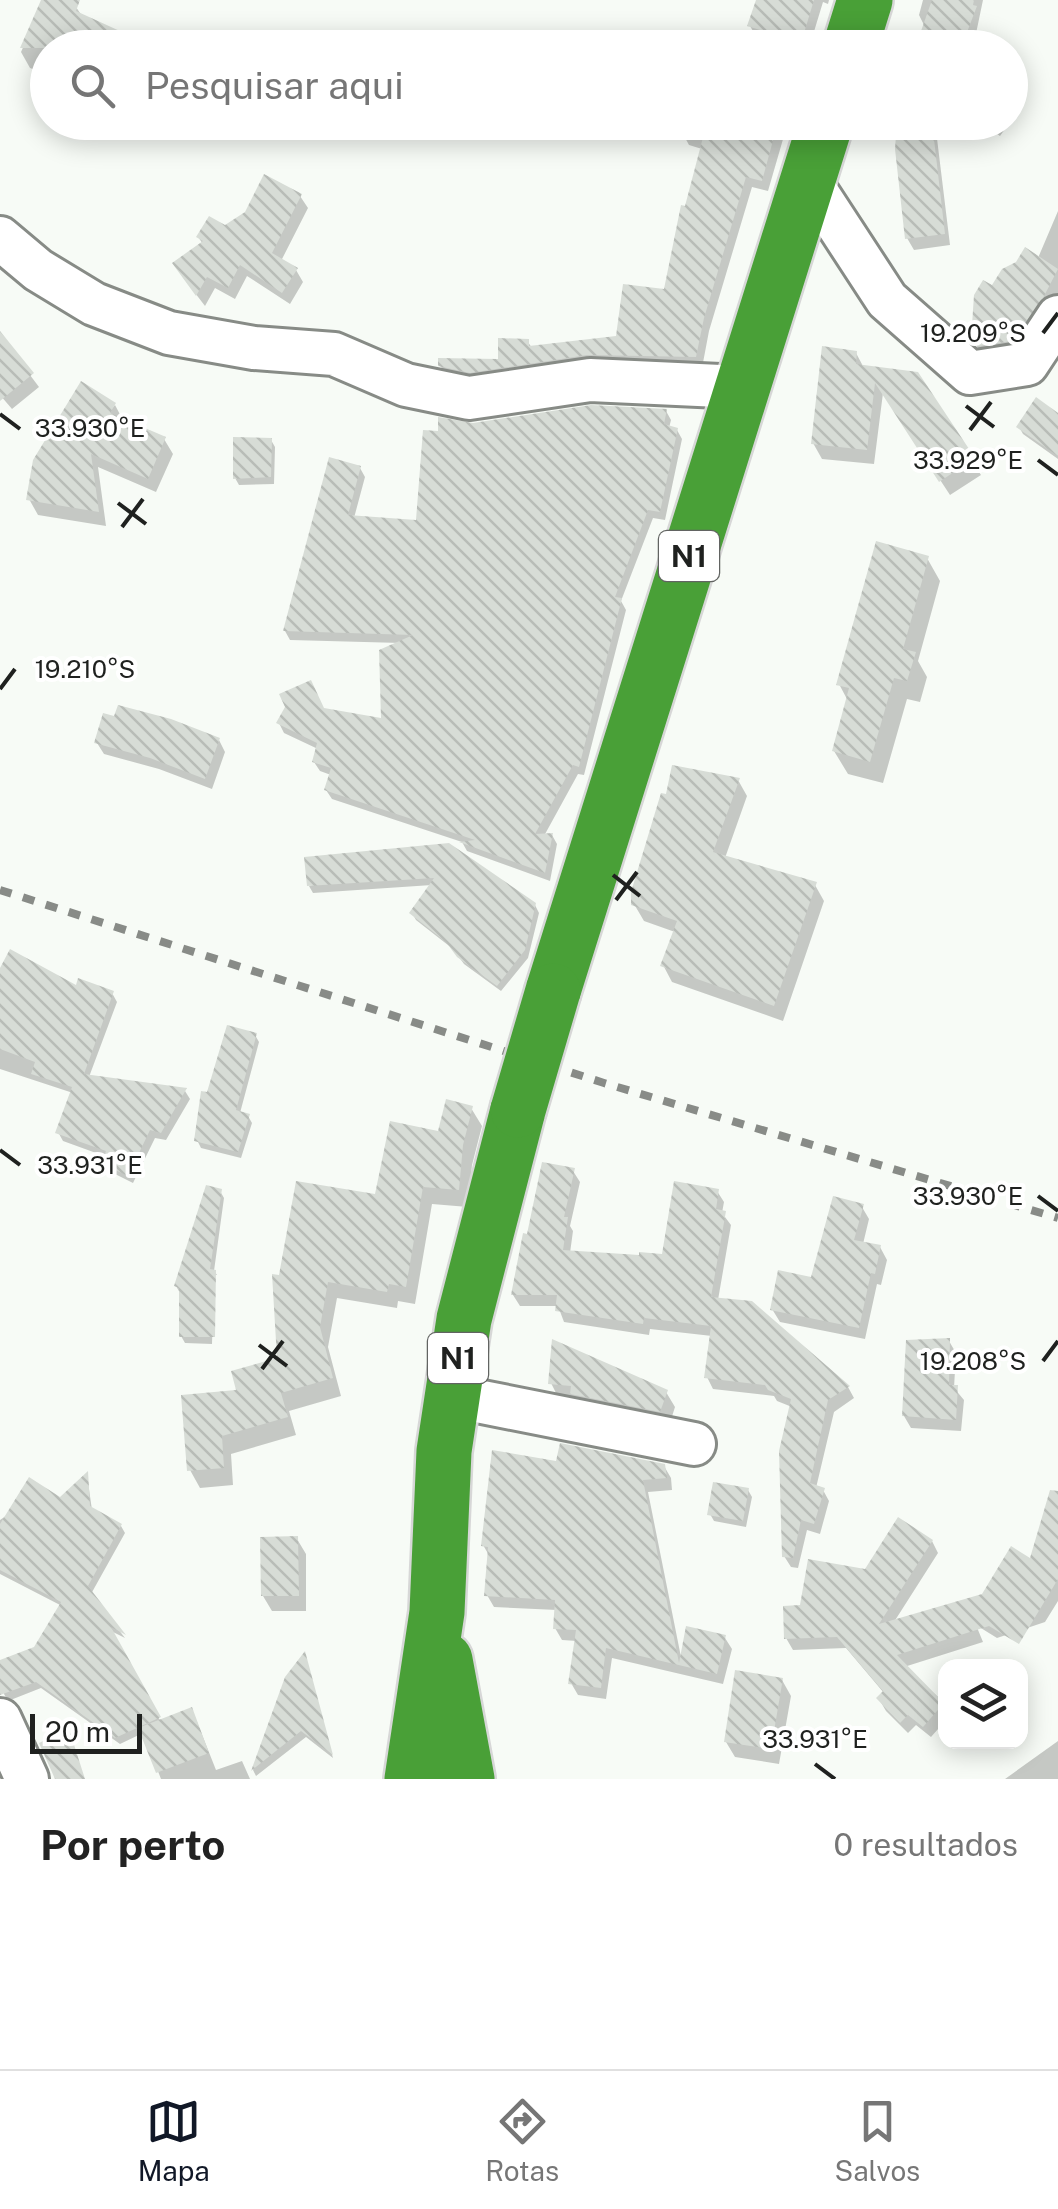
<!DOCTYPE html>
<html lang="pt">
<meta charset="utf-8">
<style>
:root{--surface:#fff;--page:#f6f6f6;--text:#222;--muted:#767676;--line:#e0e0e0;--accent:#111827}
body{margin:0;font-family:"Public Sans",sans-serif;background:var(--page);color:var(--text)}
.controls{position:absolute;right:30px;bottom:30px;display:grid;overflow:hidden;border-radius:20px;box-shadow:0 5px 25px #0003}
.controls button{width:90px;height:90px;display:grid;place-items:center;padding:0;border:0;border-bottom:2px solid var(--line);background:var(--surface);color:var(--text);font:50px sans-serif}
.scale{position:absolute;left:30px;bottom:25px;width:112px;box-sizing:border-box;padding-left:10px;border:5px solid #1f211f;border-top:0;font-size:28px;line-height:35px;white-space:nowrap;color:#1f211f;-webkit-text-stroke:8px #fff;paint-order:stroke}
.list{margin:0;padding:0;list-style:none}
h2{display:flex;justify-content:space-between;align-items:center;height:130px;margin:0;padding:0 40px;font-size:42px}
h2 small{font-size:32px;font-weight:400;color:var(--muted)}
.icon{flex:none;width:55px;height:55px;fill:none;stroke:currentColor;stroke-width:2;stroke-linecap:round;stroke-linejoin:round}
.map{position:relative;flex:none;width:1058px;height:1779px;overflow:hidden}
.search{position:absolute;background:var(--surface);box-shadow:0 5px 25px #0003;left:30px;right:30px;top:30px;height:110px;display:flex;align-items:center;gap:25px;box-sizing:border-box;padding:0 35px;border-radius:55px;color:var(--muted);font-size:38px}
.sheet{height:290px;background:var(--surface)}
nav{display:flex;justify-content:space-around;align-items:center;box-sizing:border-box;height:140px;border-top:2px solid var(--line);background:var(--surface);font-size:28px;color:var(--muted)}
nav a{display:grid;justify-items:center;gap:5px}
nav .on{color:var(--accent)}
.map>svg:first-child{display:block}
.shadow{fill:#0003}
.building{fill:url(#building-back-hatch)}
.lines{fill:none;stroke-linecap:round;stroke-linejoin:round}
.minor-casing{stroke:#878b86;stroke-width:48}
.highway-casing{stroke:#d7d7d7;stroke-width:60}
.minor{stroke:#fff;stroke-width:42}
.highway{stroke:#49a037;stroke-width:55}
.rail{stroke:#888b87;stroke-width:8;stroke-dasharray:12 12;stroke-linecap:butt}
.highway-bridge-casing{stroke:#d7d7d7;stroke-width:60;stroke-linecap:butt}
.highway-bridge{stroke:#49a037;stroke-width:55}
.ticks{fill:none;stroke:#1f211f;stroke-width:4}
.labels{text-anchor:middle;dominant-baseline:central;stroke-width:8;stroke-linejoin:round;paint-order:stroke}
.shield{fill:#fff;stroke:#626462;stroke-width:2.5}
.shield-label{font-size:30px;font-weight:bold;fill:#1f211f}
.ticks-label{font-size:25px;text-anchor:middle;fill:#1f211f;stroke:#fff;stroke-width:8;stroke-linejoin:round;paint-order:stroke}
</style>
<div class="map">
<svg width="1058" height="1779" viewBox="0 0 1058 1779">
<defs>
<pattern id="building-back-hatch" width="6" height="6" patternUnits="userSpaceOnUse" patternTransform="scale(2.5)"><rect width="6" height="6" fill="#d7dcd6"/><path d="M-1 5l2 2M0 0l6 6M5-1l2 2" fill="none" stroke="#b8bcb7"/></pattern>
</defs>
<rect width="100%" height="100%" fill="#f7fbf6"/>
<path class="shadow" d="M 44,0 L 60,0 L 76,7 L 82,16 L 48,48 L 48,75 L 30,68 L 21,52 Z
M 758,0 L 829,0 L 828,4 L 823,2 L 809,48 L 768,48 L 770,42 L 757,38 L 750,26 Z
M 923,0 L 983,0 L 973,48 L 918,48 L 925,27 L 919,15 Z
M 1010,101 L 1018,113 L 1010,122 Z
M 686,122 L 788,122 L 768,191 L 752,187 L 709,331 L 702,368 L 477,383 L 447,377 L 440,365 L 500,362 L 528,342 L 532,348 L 618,338 L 666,292 L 702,149 L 689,145 L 683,134 Z
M 898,122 L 935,122 L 950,245 L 914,250 L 907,238 Z
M 980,122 L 1010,122 L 1000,136 Z
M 300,196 L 308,208 L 281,261 L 296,270 L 303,282 L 290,304 L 247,276 L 235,299 L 215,288 L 205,306 L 182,276 L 203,244 L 198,237 Z
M 1058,211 L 1058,299 L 1021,356 L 982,356 L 973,340 L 992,288 L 1038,258 Z
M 0,335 L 39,387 L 12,409 L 0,395 Z
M 856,353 L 864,368 L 917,374 L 981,475 L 950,495 L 883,393 L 874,464 L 822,459 L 813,443 Z
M 115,405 L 124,422 L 164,439 L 173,454 L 156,492 L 98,467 L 106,526 L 38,515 L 29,499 Z
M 666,411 L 671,420 L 669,428 L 677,430 L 682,439 L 665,520 L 653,518 L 621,601 L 626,610 L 584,775 L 578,774 L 544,836 L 552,835 L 557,844 L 550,881 L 467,851 L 462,842 L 332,799 L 326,790 L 331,775 L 320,771 L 314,762 L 318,749 L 284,733 L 279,723 L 324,710 L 383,721 L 401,643 L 290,640 L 285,631 L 360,468 L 365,477 L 354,518 L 418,523 L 440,434 L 472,425 Z
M 1058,416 L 1058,459 L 1023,434 L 1019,427 Z
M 271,440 L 275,447 L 274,484 L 239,485 L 235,478 Z
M 927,558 L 940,581 L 918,661 L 927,677 L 920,702 L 907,699 L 883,783 L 848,774 L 834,751 L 848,701 L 839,684 Z
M 219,740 L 225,752 L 212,789 L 159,769 L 104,754 L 97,743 Z
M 738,780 L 747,796 L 725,858 L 815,885 L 824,901 L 783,1021 L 672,982 L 663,965 L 675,932 L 644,921 L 634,904 Z
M 448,845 L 535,905 L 539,913 L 528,958 L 501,991 L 464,964 L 453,949 L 416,920 L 412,913 L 432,885 L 313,893 L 309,886 Z
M 0,973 L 112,993 L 117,1002 L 89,1077 L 185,1091 L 190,1099 L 166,1140 L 155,1138 L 133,1183 L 109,1171 L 104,1162 L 107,1157 L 63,1141 L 58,1132 L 73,1093 L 0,1069 Z
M 255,1035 L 259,1042 L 240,1113 L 248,1116 L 252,1123 L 241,1158 L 201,1148 L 197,1140 L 209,1094 Z
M 471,1108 L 482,1126 L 472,1165 L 468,1207 L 432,1204 L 415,1304 L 398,1301 L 397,1308 L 337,1298 L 328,1347 L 341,1396 L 289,1411 L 296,1435 L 231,1454 L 233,1485 L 200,1488 L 190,1470 L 239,1393 L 280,1360 L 281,1278 L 377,1197 L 440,1134 Z
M 573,1171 L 580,1182 L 570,1226 L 573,1231 L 570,1253 L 664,1256 L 717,1191 L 724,1202 L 722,1213 L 731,1225 L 718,1300 L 751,1304 L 848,1387 L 854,1398 L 834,1412 L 816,1488 L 823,1490 L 829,1501 L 820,1534 L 807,1530 L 798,1568 L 791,1567 L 784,1556 L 792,1407 L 777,1401 L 774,1396 L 713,1389 L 707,1377 L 712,1336 L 650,1329 L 649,1335 L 564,1322 L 558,1306 L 520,1306 L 513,1295 L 529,1237 Z
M 220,1191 L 224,1198 L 214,1271 L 217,1275 L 214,1275 L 212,1344 L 185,1343 L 181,1336 L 180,1293 L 176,1286 Z
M 862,1207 L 869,1219 L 863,1244 L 880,1247 L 887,1260 L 881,1285 L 877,1284 L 865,1339 L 780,1322 L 772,1309 L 813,1280 Z
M 949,1341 L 956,1353 L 954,1388 L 964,1400 L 961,1431 L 911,1428 L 904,1416 Z
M 551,1383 L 666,1392 L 675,1407 L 669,1426 L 559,1399 Z
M 558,1464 L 664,1466 L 671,1478 L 672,1490 L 648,1492 L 682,1662 L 725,1638 L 732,1649 L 723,1684 L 612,1658 L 606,1699 L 578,1695 L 571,1683 L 577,1641 L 562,1640 L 555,1628 L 557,1610 L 494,1607 L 487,1595 L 490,1557 L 483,1545 Z
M 87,1475 L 92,1510 L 121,1526 L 125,1533 L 91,1594 L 125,1638 L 109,1630 L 161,1722 L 197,1722 L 216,1770 L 242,1761 L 250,1779 L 161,1779 L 143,1733 L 120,1744 L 41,1688 L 8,1701 L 4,1694 L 0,1662 L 36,1649 L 62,1606 L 0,1574 L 0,1520 L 10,1513 L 60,1500 Z
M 748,1490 L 752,1497 L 746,1527 L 714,1521 L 710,1514 Z
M 1058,1517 L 1058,1601 L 1045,1622 L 997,1638 L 976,1625 L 983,1642 L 904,1667 L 946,1704 L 946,1720 L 931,1737 L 916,1725 L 908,1733 L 886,1711 L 879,1699 L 884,1693 L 846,1648 L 793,1650 L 786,1638 L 802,1608 L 866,1572 L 932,1541 L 938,1553 L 894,1622 L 983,1596 L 1031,1562 Z
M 297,1539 L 306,1554 L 306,1611 L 272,1611 L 263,1596 Z
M 305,1655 L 333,1758 L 306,1737 L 256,1776 L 253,1770 L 287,1678 Z
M 782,1680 L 791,1696 L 779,1764 L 735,1757 L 726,1742 Z
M 1058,1741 L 1058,1779 L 1005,1779 Z"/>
<path class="building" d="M 41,0 L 80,0 L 76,11 L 157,48 L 20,48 Z
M 756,0 L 814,0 L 801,43 L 747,26 Z
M 932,0 L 974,0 L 973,5 L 977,6 L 961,48 L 915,48 Z
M 707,122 L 778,122 L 762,181 L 746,177 L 704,318 L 696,357 L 587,355 L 470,373 L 438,366 L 438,358 L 498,359 L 498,338 L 529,339 L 529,346 L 616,336 L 623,284 L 664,289 L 681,205 L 685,206 Z
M 897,122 L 932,122 L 945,234 L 905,239 L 895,149 Z
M 264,174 L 302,194 L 272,253 L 298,268 L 282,293 L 240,265 L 228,288 L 207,277 L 196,296 L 172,263 L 203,241 L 196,237 L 209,216 L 225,225 L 245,212 Z
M 1025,247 L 1058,269 L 1043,298 L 1012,341 L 978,346 L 971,340 L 974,295 L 983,280 L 992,285 L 1002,269 L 1016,262 Z
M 0,331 L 34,373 L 0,401 Z
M 822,346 L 857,351 L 856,364 L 918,372 L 975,458 L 939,482 L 875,383 L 867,450 L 811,444 Z
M 81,381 L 116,403 L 110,413 L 166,437 L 148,479 L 91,454 L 99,512 L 26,500 L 33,460 Z
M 1036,397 L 1058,413 L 1058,456 L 1016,427 Z
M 591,405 L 667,409 L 664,424 L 678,428 L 660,512 L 648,510 L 615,597 L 622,598 L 579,767 L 573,765 L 535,834 L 553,833 L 545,873 L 459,842 L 475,840 L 324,790 L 331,768 L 312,762 L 317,743 L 276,723 L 285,707 L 279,694 L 311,680 L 324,708 L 381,718 L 379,650 L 413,635 L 283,631 L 329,457 L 361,466 L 348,515 L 416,520 L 423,430 L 438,431 L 438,417 L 473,423 Z
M 233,437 L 272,438 L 271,477 L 233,479 Z
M 876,541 L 929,556 L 903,649 L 916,652 L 907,681 L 894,678 L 870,762 L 832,751 L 849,688 L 836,685 Z
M 118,705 L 171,719 L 220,738 L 205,779 L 150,758 L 94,743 L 103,713 L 114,716 Z
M 672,765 L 740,778 L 713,852 L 817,882 L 774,1006 L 660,966 L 677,921 L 631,905 L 631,892 L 661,793 L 666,794 Z
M 449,843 L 536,903 L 525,950 L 497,986 L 457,957 L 446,942 L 409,913 L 434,878 L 307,886 L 304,857 Z
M 10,949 L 76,985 L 78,978 L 114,991 L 84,1074 L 187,1088 L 161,1133 L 150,1130 L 128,1176 L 101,1163 L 106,1151 L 55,1133 L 72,1087 L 31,1074 L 35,1062 L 0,1049 L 0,968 Z
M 227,1025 L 257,1033 L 236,1110 L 250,1114 L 238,1152 L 194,1141 L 201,1091 L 207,1092 Z
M 446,1099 L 473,1106 L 463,1145 L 459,1190 L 423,1187 L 406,1287 L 389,1284 L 387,1292 L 328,1282 L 320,1327 L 333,1378 L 281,1393 L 288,1417 L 222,1436 L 224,1468 L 187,1471 L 181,1395 L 236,1390 L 231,1371 L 277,1358 L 272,1274 L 279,1275 L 296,1181 L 375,1194 L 390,1121 L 438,1131 Z
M 542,1162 L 575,1168 L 564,1217 L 568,1217 L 563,1250 L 639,1255 L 639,1252 L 662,1254 L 674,1181 L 719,1189 L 716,1209 L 726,1211 L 711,1297 L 752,1301 L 850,1386 L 828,1400 L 810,1483 L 825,1488 L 814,1524 L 801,1520 L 793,1558 L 782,1557 L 779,1451 L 791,1399 L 768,1390 L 765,1385 L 704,1378 L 711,1326 L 644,1318 L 643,1324 L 555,1311 L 557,1295 L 511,1295 L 523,1233 L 527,1234 Z
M 206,1185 L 222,1189 L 210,1269 L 216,1270 L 215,1337 L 179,1337 L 179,1288 L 174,1286 Z
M 833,1196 L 864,1204 L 854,1240 L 881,1245 L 875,1274 L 871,1273 L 859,1328 L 770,1310 L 778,1270 L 811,1277 Z
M 950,1338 L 949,1385 L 958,1385 L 956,1420 L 902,1416 L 906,1340 Z
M 552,1339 L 668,1390 L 660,1412 L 570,1394 L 571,1386 L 548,1384 Z
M 560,1443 L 665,1464 L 667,1478 L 643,1480 L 679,1663 L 686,1626 L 726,1635 L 717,1674 L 606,1648 L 601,1688 L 568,1684 L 576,1630 L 553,1629 L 555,1600 L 484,1596 L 488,1547 L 481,1546 L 492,1450 L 556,1461 Z
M 88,1471 L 90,1506 L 122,1524 L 88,1586 L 126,1635 L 111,1627 L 161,1717 L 115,1738 L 36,1682 L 0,1695 L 0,1660 L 34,1647 L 61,1602 L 0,1570 L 0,1524 L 29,1477 L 60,1497 Z
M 713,1482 L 749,1488 L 743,1521 L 707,1515 Z
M 1050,1490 L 1058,1491 L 1058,1579 L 1019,1644 L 989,1626 L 897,1655 L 944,1703 L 923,1727 L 908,1715 L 900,1723 L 876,1698 L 883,1691 L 837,1637 L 784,1639 L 783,1606 L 800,1605 L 808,1559 L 865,1569 L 898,1517 L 933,1540 L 879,1624 L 982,1594 L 1011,1546 L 1030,1558 Z
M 298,1536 L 299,1596 L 261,1596 L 260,1537 Z
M 305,1651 L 333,1755 L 301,1731 L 251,1771 L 285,1677 Z
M 735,1670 L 783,1678 L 771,1749 L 724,1742 Z
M 192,1707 L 209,1753 L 156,1773 L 138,1728 Z
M 69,1729 L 85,1779 L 55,1779 L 39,1743 Z"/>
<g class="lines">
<g class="minor-casing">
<path id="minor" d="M 808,179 L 887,300 L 970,373 L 1027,364 L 1058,317
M 0,238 L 38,270 L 94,304 L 169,333 L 254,348 L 334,354 L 406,385 L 469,398 L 590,380 L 742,387
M 452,1396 L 694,1444
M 0,1720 L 27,1779"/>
</g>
<g class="highway-casing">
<path id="highway" d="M 850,48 L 865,0
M 553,991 L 826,122
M 445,1660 L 467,1779
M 412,1779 L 437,1612 L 444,1451 L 464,1319 L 518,1110"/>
</g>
<use href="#minor" class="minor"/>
<use href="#highway" class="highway"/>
<path class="rail" d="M 0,890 L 604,1083 L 1058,1218"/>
<g class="highway-bridge-casing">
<path id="highway-bridge" d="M 518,1110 L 553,991"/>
</g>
<use href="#highway-bridge" class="highway-bridge"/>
</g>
<path class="ticks" d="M 1043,333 L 1058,313M 966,406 L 994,427M 0,414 L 20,429M 970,430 L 991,402M 1038,460 L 1058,475M 118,503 L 146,524M 122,527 L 143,499M 0,689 L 15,669M 613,875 L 640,896M 616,900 L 637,872M 0,1150 L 20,1165M 1038,1196 L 1058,1211M 259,1345 L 287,1366M 1043,1361 L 1058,1341M 262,1369 L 283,1341M 815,1764 L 835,1779"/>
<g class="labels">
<g class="shield">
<rect x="659" y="531" width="60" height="50" rx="8"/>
<rect x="428" y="1333" width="60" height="50" rx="8"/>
</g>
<g class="shield-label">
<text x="689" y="556">N1</text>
<text x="458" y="1358">N1</text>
</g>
</g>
<g class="ticks-label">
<text x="973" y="342">19.209°S</text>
<text x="90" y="437">33.930°E</text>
<text x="968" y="469">33.929°E</text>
<text x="85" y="678">19.210°S</text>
<text x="90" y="1174">33.931°E</text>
<text x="968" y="1205">33.930°E</text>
<text x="973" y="1370">19.208°S</text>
<text x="815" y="1748">33.931°E</text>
</g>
</svg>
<div class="controls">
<button><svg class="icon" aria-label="layers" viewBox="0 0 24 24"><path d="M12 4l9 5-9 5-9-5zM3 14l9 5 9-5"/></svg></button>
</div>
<div class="scale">20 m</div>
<div class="search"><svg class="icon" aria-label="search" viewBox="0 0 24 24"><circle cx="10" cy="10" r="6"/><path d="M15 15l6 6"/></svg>Pesquisar aqui</div>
</div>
<section class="sheet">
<h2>Por perto<small>0 resultados</small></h2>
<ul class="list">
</ul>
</section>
<nav>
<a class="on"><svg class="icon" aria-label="map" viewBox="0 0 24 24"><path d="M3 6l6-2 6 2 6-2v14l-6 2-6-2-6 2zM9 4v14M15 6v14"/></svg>Mapa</a>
<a><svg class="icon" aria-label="directions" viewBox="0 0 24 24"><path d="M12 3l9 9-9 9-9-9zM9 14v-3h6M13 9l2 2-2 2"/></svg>Rotas</a>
<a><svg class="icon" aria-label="saved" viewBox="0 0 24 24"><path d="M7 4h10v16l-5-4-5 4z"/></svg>Salvos</a>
</nav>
